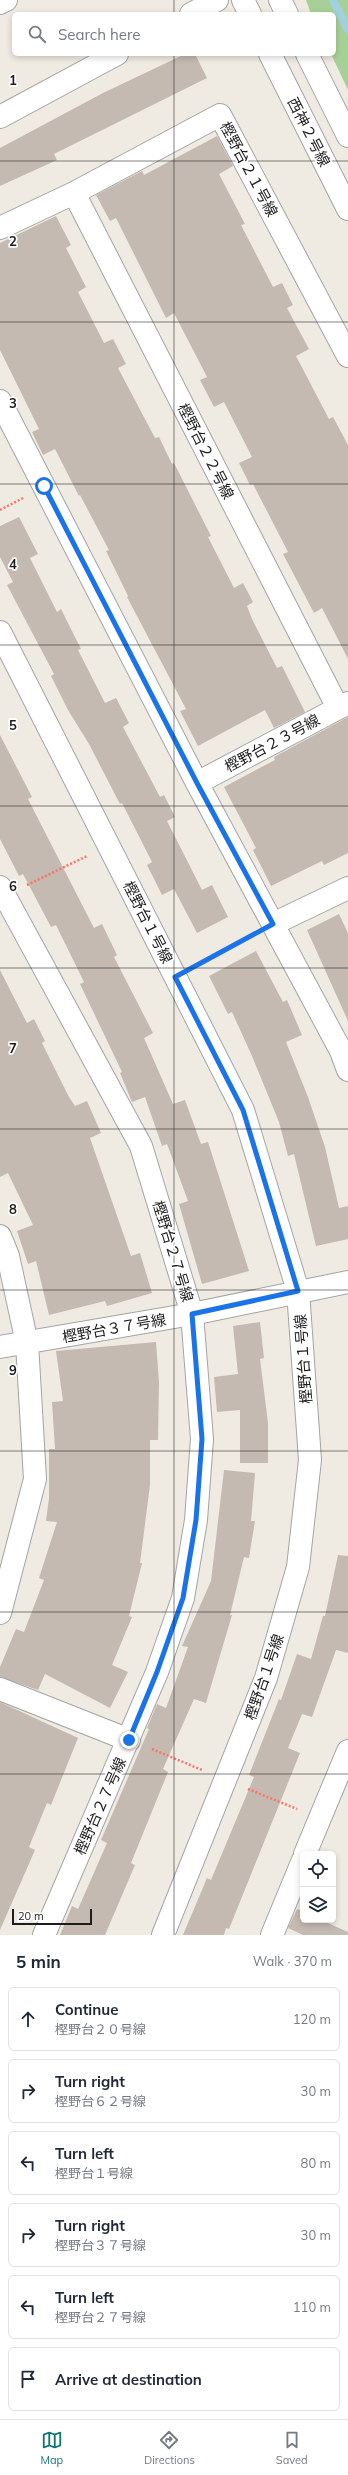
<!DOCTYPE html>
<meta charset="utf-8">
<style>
:root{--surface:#fff;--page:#f6f6f7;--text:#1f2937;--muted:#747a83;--line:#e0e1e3;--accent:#0f766e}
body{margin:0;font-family:Mulish,"Noto Sans JP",sans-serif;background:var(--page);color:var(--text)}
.controls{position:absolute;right:12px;bottom:12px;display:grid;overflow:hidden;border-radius:6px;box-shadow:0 2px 6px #0003}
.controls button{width:36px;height:36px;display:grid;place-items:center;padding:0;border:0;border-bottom:1px solid var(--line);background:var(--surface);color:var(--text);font:20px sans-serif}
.scale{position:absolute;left:12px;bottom:10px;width:80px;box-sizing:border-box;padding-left:4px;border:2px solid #1d1d1d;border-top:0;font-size:11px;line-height:14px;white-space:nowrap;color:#1d1d1d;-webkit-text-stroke:3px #fff;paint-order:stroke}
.stop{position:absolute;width:12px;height:12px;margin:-9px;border:3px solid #1a73e8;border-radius:50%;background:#fff}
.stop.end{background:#1a73e8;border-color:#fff;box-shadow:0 1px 4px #0008}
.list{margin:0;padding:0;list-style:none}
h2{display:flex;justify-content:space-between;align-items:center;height:52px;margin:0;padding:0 16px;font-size:17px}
h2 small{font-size:13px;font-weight:400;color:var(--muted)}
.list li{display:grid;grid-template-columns:26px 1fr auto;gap:12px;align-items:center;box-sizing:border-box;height:64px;margin:0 8px 8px;padding:0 8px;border:1px solid var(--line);border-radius:6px}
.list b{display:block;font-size:15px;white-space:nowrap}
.list p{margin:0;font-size:13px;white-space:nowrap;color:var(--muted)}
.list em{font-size:13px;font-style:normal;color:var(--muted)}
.icon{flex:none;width:22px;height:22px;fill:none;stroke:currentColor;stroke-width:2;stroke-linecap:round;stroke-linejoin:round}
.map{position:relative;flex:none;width:348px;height:1935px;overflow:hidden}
.search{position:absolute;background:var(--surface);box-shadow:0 2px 6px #0003;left:12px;right:12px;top:12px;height:44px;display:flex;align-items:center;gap:10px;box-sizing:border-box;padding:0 14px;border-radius:6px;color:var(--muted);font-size:15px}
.sheet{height:484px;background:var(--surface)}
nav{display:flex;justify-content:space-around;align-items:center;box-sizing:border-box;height:56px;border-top:1px solid var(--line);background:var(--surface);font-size:11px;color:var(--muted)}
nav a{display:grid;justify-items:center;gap:2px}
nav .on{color:var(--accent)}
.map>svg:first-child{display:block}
.forest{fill:#a7d096}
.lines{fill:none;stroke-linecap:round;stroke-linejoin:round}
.stream{stroke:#a1d1de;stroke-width:8}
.building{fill:#c4bab2}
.minor-casing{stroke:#a4a4a4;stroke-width:24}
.path{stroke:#fe7464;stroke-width:2.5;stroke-dasharray:2 2;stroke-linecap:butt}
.minor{stroke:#fff;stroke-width:22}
.route{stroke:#1a73e8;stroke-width:5}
.grid{fill:none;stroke:#1d1d1d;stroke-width:1;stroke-opacity:0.55}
.labels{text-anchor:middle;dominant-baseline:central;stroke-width:3.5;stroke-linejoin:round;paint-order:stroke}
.street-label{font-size:15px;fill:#1d1d1d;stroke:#fff}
.grid-label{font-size:13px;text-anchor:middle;font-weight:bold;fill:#1d1d1d;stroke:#fff;stroke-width:3.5;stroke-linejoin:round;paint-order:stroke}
</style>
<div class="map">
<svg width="348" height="1935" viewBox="0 0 348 1935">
<rect width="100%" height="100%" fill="#efebe3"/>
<path class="forest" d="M 306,0 L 348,0 L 348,90 L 331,54 L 334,54 L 334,14 L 311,14 Z"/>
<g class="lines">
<path class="stream" d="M 333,0 L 348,30"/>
</g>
<path class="building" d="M 185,54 L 195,54 L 207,78 L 54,154 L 57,160 L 0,186 L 0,148 L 103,93 Z
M 217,136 L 233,166 L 219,174 L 245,224 L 241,225 L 273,287 L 282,283 L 293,305 L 287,308 L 309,349 L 296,356 L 329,419 L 333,417 L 348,445 L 348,659 L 322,608 L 314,613 L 283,554 L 288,552 L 253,484 L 250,485 L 239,463 L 252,457 L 224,402 L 214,407 L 200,380 L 207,377 L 174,313 L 166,318 L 116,218 L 110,221 L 96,195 L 142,171 L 144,175 Z
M 56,216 L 71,245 L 66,248 L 86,287 L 78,292 L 104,343 L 113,339 L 126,364 L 118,368 L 155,438 L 159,437 L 172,464 L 174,463 L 211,536 L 208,537 L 234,588 L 243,583 L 253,602 L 247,606 L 252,619 L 277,668 L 282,666 L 305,712 L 274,728 L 265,710 L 198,746 L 180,711 L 186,709 L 127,597 L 128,596 L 106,551 L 109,550 L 80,495 L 79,496 L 55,449 L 43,455 L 32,432 L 39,429 L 0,350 L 0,243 Z
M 19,517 L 38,554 L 30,558 L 57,612 L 61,609 L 81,649 L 78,650 L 105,703 L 116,698 L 129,723 L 123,727 L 160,797 L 164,795 L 175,817 L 167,821 L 202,890 L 212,885 L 228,917 L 197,933 L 174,889 L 162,895 L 147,865 L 152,862 L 122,803 L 120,804 L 89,744 L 68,710 L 51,676 L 54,674 L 7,585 L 13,582 L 0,557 L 0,526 Z
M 348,717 L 348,853 L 324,865 L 322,861 L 271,886 L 253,850 L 256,848 L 224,787 L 275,760 L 274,757 L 285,751 Z
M 0,735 L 32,797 L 28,799 L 94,928 L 102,924 L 117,955 L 114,957 L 153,1033 L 144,1038 L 173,1104 L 185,1100 L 201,1144 L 208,1142 L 249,1271 L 202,1284 L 179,1204 L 188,1201 L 167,1144 L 162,1146 L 145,1097 L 132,1102 L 120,1073 L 122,1072 L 80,984 L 84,982 L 56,925 L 51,927 L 23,874 L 19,876 L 0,839 Z
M 339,914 L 348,933 L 348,1021 L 307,930 Z
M 256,951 L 283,1002 L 287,1000 L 302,1035 L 286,1042 L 308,1097 L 325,1147 L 339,1208 L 348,1206 L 348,1239 L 316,1246 L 294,1154 L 288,1156 L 279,1122 L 252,1056 L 232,1012 L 228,1014 L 209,976 Z
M 0,970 L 27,1023 L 34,1019 L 45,1041 L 42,1043 L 69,1097 L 75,1106 L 87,1101 L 101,1133 L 90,1138 L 131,1256 L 140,1253 L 152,1293 L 107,1306 L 105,1301 L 49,1315 L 36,1261 L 28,1264 L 17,1231 L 33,1225 L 8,1173 L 0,1177 Z
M 260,1322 L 264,1358 L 260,1359 L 268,1423 L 268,1463 L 240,1463 L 240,1410 L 217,1412 L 214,1377 L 238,1374 L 233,1326 Z
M 156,1342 L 159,1382 L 158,1440 L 150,1440 L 150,1485 L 140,1563 L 142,1563 L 129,1616 L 132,1617 L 112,1665 L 128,1672 L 110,1708 L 45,1674 L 38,1690 L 0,1677 L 0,1667 L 16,1629 L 24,1632 L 44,1580 L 39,1578 L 57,1522 L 46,1521 L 49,1498 L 49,1449 L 55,1449 L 52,1402 L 63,1401 L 56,1351 Z
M 224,1470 L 255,1473 L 251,1521 L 255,1521 L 249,1558 L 244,1557 L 230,1615 L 232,1615 L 206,1703 L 194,1699 L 163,1769 L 168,1772 L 131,1863 L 135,1865 L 105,1935 L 60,1935 L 72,1906 L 78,1909 L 107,1843 L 101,1840 L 149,1729 L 147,1728 L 157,1704 L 166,1708 L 188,1647 L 182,1646 L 211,1581 Z
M 338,1555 L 348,1556 L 348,1653 L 336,1650 L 312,1717 L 302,1714 L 288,1748 L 300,1753 L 229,1929 L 226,1928 L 224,1935 L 183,1935 L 207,1878 L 211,1880 L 254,1777 L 249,1775 L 279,1699 L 281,1700 L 297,1654 L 311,1659 L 323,1616 L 325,1616 Z
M 0,1702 L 78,1738 L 51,1805 L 47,1803 L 29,1847 L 35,1850 L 0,1930 Z
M 297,1909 L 303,1911 L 303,1920 L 321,1920 L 348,1932 L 348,1935 L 303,1935 L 288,1928 Z"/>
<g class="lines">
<g class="minor-casing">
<path id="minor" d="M 243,0 L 250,14
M 280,0 L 287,14
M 0,3 L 6,0
M 191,14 L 217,0
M 270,54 L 348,209
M 307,54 L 348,136
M 0,117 L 117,54
M 74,193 L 338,708
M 0,228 L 74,193 L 220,115 L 348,356
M 0,401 L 197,783 L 341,1051 L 348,1070
M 0,632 L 243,1110 L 298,1291 L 310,1460 L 298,1567 L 266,1678 L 163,1935
M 197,783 L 348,703
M 0,887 L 141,1146 L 192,1314 L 202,1439 L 196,1520 L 183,1598 L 157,1672 L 44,1935
M 273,924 L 348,888
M 0,1236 L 8,1256 L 27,1343 L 35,1479 L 0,1613
M 0,1347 L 192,1314 L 348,1282
M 0,1689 L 129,1740
M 305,1854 L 348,1751
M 272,1935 L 303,1860"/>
</g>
<path class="path" d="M 0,510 L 23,498
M 27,885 L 87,856
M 197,965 L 251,936
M 152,1749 L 202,1770
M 248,1789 L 297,1809"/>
<use href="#minor" class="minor"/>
</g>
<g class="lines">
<path class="route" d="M 44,486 L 197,783 L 273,924 L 175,977 L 243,1110 L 298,1291 L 192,1314 L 202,1439 L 196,1520 L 183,1598 L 157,1672 L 129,1740"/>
</g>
<path class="grid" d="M 174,0 L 174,14M 174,54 L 174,1935M 0,161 L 348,161M 0,322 L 348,322M 0,484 L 348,484M 0,645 L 348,645M 0,806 L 348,806M 0,968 L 348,968M 0,1129 L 348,1129M 0,1290 L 348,1290M 0,1451 L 348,1451M 0,1612 L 348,1612M 0,1774 L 348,1774"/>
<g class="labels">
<g class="street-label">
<text transform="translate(309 132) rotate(63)">西神２号線</text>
<text transform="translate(249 169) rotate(62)">樫野台２１号線</text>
<text transform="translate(206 451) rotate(63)">樫野台２２号線</text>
<text transform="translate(272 743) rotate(-28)">樫野台２３号線</text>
<text transform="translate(148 922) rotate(63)">樫野台１号線</text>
<text transform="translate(173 1251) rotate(73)">樫野台２７号線</text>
<text transform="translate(114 1328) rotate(-10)">樫野台３７号線</text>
<text transform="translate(303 1359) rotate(-94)">樫野台１号線</text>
<text transform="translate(264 1677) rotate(-71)">樫野台１号線</text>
<text transform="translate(100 1806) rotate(-66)">樫野台２７号線</text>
</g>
</g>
<g class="grid-label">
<text x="13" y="85">1</text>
<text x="13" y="246">2</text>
<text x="13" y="408">3</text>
<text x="13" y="569">4</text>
<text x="13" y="730">5</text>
<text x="13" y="891">6</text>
<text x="13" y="1053">7</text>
<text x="13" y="1214">8</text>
<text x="13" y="1375">9</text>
</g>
</svg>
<div class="controls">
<button><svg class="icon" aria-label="locate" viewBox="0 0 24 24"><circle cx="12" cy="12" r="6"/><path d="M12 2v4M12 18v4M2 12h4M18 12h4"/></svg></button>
<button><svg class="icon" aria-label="layers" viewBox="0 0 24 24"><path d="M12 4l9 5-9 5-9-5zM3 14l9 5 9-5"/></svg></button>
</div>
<div class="scale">20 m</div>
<div class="stop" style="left:44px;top:486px"></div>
<div class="stop end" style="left:129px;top:1740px"></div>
<div class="search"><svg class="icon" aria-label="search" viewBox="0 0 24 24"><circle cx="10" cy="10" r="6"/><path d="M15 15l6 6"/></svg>Search here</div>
</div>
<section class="sheet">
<h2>5 min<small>Walk · 370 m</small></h2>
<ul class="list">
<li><svg class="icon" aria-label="ahead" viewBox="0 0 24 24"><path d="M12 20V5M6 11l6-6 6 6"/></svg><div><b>Continue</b><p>樫野台２０号線</p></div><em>120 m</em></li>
<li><svg class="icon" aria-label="right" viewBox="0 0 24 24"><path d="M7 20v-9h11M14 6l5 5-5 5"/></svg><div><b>Turn right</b><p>樫野台６２号線</p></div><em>30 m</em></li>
<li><svg class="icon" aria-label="left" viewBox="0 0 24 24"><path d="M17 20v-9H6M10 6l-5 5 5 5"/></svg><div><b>Turn left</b><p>樫野台１号線</p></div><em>80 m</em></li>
<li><svg class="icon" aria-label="right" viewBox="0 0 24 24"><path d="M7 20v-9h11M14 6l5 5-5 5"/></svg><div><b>Turn right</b><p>樫野台３７号線</p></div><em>30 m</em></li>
<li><svg class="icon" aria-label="left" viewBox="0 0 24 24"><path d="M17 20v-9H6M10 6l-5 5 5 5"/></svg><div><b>Turn left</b><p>樫野台２７号線</p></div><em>110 m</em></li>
<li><svg class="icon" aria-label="arrive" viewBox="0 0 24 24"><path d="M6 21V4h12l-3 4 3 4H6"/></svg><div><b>Arrive at destination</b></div></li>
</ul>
</section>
<nav>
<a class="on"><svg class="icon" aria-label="map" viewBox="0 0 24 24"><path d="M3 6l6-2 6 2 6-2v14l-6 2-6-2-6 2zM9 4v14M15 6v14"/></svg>Map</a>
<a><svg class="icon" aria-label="directions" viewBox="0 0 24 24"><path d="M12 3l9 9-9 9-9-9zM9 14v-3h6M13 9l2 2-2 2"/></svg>Directions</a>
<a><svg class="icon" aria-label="saved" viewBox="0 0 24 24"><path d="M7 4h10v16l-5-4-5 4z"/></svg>Saved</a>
</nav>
